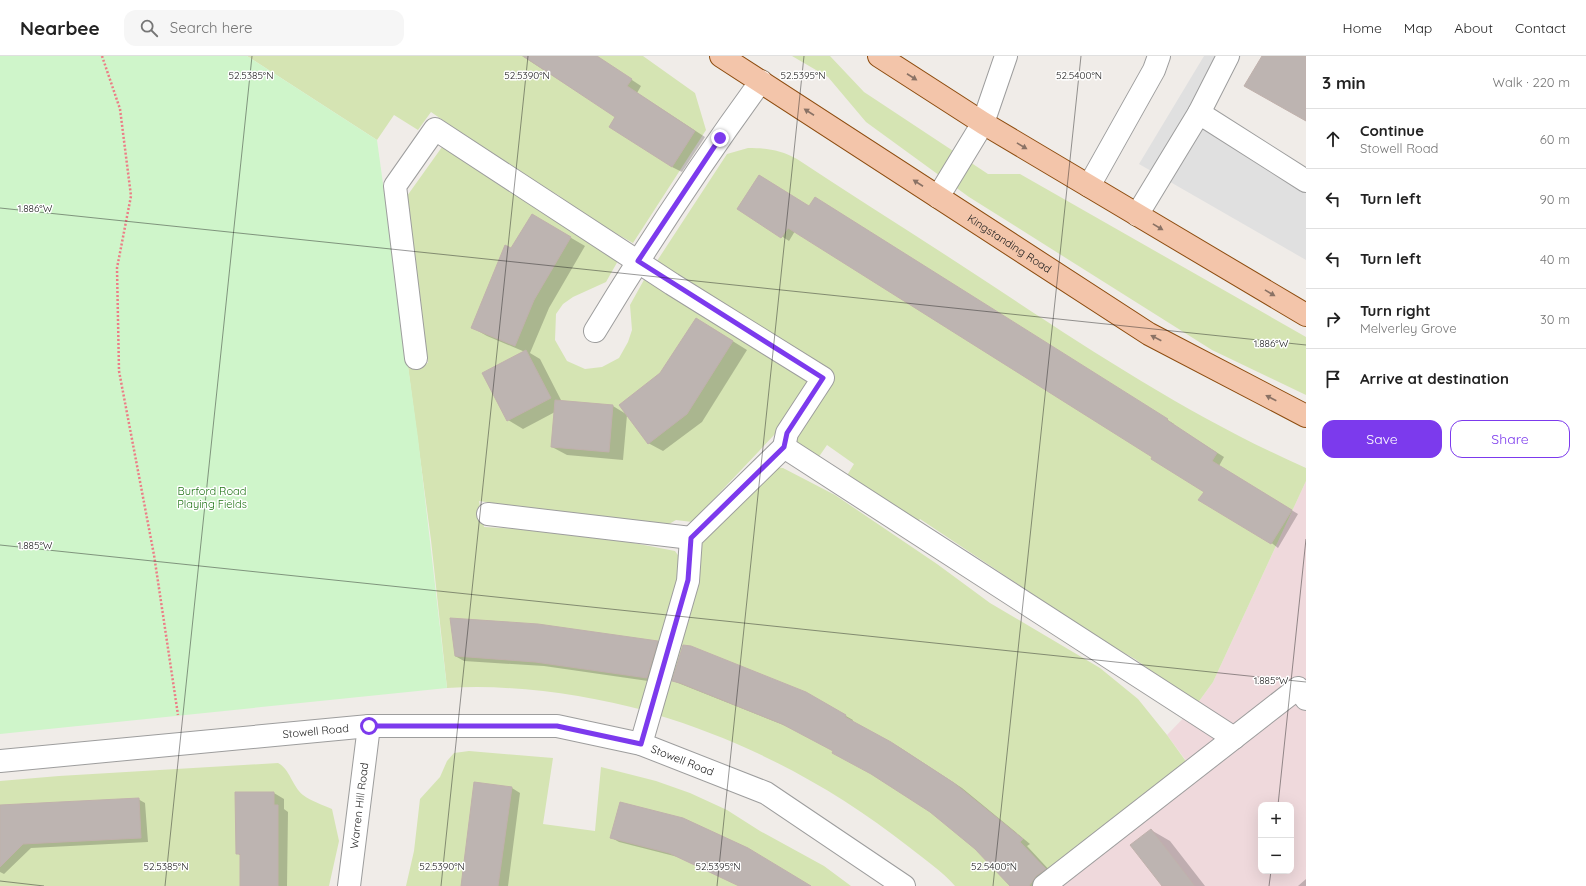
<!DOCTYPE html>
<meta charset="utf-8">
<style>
:root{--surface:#fff;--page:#f6f6f6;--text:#222;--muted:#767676;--line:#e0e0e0;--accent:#7c3aed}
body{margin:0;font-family:Quicksand,sans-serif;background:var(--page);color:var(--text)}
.controls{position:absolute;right:12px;bottom:12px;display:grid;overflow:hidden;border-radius:8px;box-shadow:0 4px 16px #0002}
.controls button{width:36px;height:36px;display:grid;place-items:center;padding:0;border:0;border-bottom:1px solid var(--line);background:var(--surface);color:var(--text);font:20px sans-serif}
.stop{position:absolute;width:12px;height:12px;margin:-9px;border:3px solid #7c3aed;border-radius:50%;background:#fff}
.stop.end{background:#7c3aed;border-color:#fff;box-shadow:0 1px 4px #0008}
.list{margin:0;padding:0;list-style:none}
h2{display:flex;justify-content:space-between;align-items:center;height:52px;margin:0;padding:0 16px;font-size:17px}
h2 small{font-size:13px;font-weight:400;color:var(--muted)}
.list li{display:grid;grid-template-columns:26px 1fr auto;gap:12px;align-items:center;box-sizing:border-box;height:60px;padding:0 16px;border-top:1px solid var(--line)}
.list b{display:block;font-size:15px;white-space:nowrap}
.list p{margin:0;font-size:13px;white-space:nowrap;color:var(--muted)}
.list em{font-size:13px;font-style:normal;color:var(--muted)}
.actions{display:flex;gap:8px;padding:12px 16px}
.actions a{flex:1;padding:9px 0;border:1px solid var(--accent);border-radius:12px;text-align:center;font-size:14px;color:var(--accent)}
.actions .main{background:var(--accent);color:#fff}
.icon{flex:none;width:22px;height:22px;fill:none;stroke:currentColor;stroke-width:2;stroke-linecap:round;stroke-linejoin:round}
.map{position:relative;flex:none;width:1306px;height:830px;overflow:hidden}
header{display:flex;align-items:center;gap:24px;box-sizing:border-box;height:56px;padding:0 20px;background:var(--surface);border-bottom:1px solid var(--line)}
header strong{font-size:19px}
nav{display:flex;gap:22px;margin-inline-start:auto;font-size:14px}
.search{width:280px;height:36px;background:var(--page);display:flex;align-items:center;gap:10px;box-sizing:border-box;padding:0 14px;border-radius:12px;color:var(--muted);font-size:15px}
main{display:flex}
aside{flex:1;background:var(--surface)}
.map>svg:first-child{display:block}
.commercial{fill:#efd9dc;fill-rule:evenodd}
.grass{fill:#d5e4b3}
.park{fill:#cff5ca}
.parking{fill:#e0e0e0}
.shadow{fill:#0003}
.building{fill:#bdb4b1;stroke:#c0b1ac}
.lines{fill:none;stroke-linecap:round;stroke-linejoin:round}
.minor-casing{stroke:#9d9d9d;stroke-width:24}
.major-casing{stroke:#8d4c0f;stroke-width:24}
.path{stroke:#ec7d86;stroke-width:2.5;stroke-dasharray:2 2;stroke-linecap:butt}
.minor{stroke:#fff;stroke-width:22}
.major{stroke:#f3c5aa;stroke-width:22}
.oneway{fill:#8a7265}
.route{stroke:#7c3aed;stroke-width:5}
.ticks{fill:none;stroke:#202020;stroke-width:1;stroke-opacity:0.45}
.labels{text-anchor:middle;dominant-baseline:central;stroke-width:3;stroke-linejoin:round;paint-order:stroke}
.street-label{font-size:11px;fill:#202020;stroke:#fff}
.park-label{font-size:11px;fill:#217517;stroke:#fff}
.ticks-label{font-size:10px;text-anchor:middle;fill:#202020;stroke:#fff;stroke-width:3;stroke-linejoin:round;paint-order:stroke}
</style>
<header>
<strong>Nearbee</strong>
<div class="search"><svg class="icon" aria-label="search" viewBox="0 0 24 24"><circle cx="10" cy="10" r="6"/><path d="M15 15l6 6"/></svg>Search here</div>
<nav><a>Home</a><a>Map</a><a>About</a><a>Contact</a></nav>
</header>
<main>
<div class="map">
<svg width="1306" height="830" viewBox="0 0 1306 830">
<rect width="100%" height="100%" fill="#f0ece8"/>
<path class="commercial" d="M 1306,425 L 1306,830 L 1036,830 L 1190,710 L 1167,679 L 1197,648 L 1213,626 ZM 1261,749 L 1291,749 L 1291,815 L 1261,815 Z"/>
<path class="grass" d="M 247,0 L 643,0 L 695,37 L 706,74 L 633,187 L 581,158 L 558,139 L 533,126 L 431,56 L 418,74 L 394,59 L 377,84 Z
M 792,0 L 830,0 L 864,36 L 988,118 L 1020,118 L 1306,281 L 1306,339 L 1212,294 L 969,141 L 866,66 L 828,21 Z
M 442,91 L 619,203 L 606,226 L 573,241 L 563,248 L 556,258 L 555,284 L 567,305 L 585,313 L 602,311 L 619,302 L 628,286 L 632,274 L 630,249 L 645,222 L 812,324 L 791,361 L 692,466 L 676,464 L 662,472 L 479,445 L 484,471 L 554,475 L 613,483 L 675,495 L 680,502 L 680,522 L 647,655 C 582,638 514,628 447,632 L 431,484 L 408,311 L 428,307 L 416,224 L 407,140 Z
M 748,92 C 767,92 781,94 797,103 C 862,146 928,187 993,230 C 1093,296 1195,363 1306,412 L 1306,425 L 1213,626 L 1197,648 L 1135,603 L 1079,572 L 1052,551 L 920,463 L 916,469 L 846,421 L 854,408 L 827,389 L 816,405 L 796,393 L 794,379 L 835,319 L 655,208 L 727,98 Z
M 772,411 L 783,412 L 835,439 L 937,508 L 990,547 L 1100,612 L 1138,643 L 1167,679 L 1190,711 L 1037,830 L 955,830 C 942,815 924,803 909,791 C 833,731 746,685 654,658 L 699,493 L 709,471 Z
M 469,695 L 553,702 L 543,768 L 595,775 L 601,711 L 656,725 L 690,737 L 727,754 L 760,775 L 824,810 L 851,830 L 406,830 L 414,795 L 420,743 L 440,721 L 447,705 L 454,697 Z
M 278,707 C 290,713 292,730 303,739 C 311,745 323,749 332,753 L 339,785 L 329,830 L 0,830 L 0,725 L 59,720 Z"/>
<path class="park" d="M 0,0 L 247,0 L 377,84 L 418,382 L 447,632 L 0,678 Z"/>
<path class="parking" d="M 1204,0 L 1241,0 L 1207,56 L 1306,116 L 1306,204 L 1139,108 Z"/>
<path class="shadow" d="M 522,0 L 596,0 L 641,30 L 637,37 L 705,81 L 682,116 L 672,111 L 617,61 Z
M 822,146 L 1174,368 L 1173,369 L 1224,401 L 1219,410 L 1298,458 L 1278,492 L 1205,435 L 1154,401 L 795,175 L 789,185 L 738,152 L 809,151 Z
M 532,159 L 585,190 L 549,252 L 530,297 L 540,303 L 562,346 L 613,350 L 626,358 L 661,318 L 710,271 L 747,294 L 702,366 L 663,395 L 648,387 L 627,359 L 623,404 L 567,399 L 552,391 L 555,356 L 523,373 L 508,364 L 525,296 L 487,280 L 473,272 L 511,194 Z
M 657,586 L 666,591 L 655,626 L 544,610 L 464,605 L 455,600 Z
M 673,625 L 806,637 L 853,664 L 852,666 L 899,691 L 962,732 L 1030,788 L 1027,790 L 1053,818 L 1040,830 L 1011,830 L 976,793 L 930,755 L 834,694 L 791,672 Z
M 512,732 L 520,737 L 508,830 L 462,830 Z
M 274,737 L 284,743 L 284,753 L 288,756 L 287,830 L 241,830 L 241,800 L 237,797 Z
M 138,743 L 145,747 L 148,786 L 31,792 L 4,818 L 0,816 L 0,757 Z
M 1151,774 L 1170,785 L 1205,830 L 1163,830 Z
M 612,782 L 810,830 L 741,830 L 678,801 L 619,786 Z
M 1306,823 L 1306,830 L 1298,830 Z"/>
<path class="building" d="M 523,0 L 597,0 L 632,23 L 627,30 L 695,75 L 672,111 L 609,71 L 615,61 Z
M 1262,0 L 1306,0 L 1306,65 L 1244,30 Z
M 759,119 L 809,150 L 815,141 L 1168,363 L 1167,364 L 1217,397 L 1212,405 L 1292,454 L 1271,488 L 1198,444 L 1204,436 L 1151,403 L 1152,401 L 788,172 L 781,182 L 737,153 Z
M 532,158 L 571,181 L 534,244 L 515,290 L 471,272 L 505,189 L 511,192 Z
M 696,262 L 733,285 L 687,358 L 648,388 L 619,349 L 660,317 Z
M 526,294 L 551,342 L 507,365 L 482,317 Z
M 555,344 L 613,349 L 609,396 L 551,391 Z
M 450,562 L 538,568 L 658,585 L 647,622 L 535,606 L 455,600 Z
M 683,589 L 691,590 L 806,636 L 846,659 L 845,661 L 891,686 L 954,727 L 1023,783 L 1020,786 L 1046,813 L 1036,820 L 1029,830 L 1010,830 L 975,793 L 930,756 L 871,718 L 832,697 L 833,695 L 782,668 L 680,627 L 672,625 Z
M 474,726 L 512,731 L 498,830 L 461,830 Z
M 235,736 L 274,736 L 274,749 L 278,749 L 278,830 L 240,830 L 240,798 L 236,798 Z
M 139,742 L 141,782 L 23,788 L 0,811 L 0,749 Z
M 620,746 L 683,762 L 748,792 L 811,830 L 739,830 L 669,797 L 610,782 Z
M 1151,773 L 1195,830 L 1162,830 L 1130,789 Z"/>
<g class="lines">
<g class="minor-casing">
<g id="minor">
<path d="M 1199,57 L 1228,0"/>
<path d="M 1089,130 L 1154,14 L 1159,0"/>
<path d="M 938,141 L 983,67 L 1006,0"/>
<path d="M 1137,159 L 1199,57 L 1306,125"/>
<path d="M 595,275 C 647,189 702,106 761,25"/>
<path d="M 416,302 L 395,130 L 435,73 L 672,228 L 823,322 L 787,377 L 784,391"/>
<path d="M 488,458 L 691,482"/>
<path d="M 641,688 L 688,525 L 691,482 L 784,391 L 1234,682"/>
<path id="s1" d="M 0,705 L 369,670 L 557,670 L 641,688 L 766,737 L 904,830"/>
<path id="s2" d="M 349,830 L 369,670"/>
<path d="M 1044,830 L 1298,632 L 1306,643"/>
</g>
</g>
<g class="major-casing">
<g id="major">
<path id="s3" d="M 721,0 L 1149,278 L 1306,360"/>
<path d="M 879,0 L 983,67 L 1306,259"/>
</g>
</g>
<path class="path" d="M 102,0 L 120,53 L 131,140 L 117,212 L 119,315 L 154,499 L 178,659"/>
<use href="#minor" class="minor"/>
<use href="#major" class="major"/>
</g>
<defs><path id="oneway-solid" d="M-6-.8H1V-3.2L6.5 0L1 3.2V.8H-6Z"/></defs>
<g class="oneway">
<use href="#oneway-solid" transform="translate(912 21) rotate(33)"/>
<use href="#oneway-solid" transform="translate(809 56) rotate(-147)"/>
<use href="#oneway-solid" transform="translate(1022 90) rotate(31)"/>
<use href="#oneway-solid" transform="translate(918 127) rotate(-147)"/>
<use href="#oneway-solid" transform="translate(1158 171) rotate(31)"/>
<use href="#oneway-solid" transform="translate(1270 237) rotate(31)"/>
<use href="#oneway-solid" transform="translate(1156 282) rotate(-153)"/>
<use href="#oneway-solid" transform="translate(1271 342) rotate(-153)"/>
</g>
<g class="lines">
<path class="route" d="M 369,670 L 557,670 L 641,688 L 688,524 L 691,482 L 784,391 L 787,377 L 823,322 L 638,205 L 720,82"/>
</g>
<path class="ticks" d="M 0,152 L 1306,289M 0,489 L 1306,626M 1278,749 L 1306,483M 0,825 L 44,830M 165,830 L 252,0M 441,830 L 528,0M 717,830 L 804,0M 993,830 L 1081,0M 1269,830 L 1271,815"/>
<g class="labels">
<g class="street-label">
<text stroke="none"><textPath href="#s3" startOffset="344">Kingstanding Road</textPath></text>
<text stroke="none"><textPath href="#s1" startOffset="317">Stowell Road</textPath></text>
<text stroke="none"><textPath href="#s1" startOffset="689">Stowell Road</textPath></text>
<text stroke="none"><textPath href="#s2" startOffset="81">Warren Hill Road</textPath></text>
</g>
<g class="park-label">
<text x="212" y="435">Burford Road<tspan x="212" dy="13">Playing Fields</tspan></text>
</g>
</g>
<g class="ticks-label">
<text x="251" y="23">52.5385°N</text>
<text x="527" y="23">52.5390°N</text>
<text x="803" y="23">52.5395°N</text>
<text x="1079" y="23">52.5400°N</text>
<text x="35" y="156">1.886°W</text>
<text x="1271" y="291">1.886°W</text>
<text x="35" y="493">1.885°W</text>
<text x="1271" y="628">1.885°W</text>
<text x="166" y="814">52.5385°N</text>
<text x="442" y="814">52.5390°N</text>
<text x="718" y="814">52.5395°N</text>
<text x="994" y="814">52.5400°N</text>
</g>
</svg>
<div class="controls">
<button>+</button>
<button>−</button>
</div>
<div class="stop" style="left:369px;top:670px"></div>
<div class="stop end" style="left:720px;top:82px"></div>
</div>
<aside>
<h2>3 min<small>Walk · 220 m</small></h2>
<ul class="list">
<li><svg class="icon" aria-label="ahead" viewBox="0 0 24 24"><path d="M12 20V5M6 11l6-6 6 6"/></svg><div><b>Continue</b><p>Stowell Road</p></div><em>60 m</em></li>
<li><svg class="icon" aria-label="left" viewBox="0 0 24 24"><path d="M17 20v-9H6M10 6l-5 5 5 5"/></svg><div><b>Turn left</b></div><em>90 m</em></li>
<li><svg class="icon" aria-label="left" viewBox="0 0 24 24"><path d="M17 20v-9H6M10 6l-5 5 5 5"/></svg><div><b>Turn left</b></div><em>40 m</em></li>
<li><svg class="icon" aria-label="right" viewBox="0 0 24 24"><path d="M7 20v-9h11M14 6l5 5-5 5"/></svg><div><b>Turn right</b><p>Melverley Grove</p></div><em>30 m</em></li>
<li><svg class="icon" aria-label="arrive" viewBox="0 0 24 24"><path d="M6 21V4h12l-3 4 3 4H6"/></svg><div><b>Arrive at destination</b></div></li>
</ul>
<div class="actions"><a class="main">Save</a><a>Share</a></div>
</aside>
</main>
